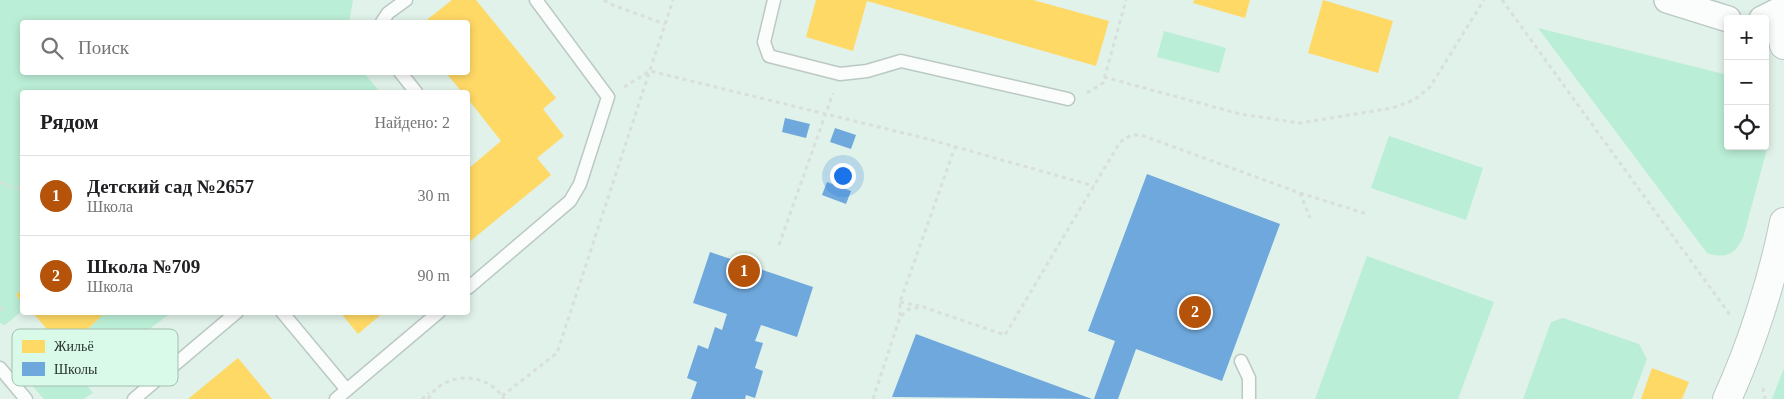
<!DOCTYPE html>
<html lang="ru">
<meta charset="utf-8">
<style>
:root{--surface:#fff;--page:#f6f6f6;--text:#202124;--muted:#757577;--line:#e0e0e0;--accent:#b45309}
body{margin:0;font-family:Georgia,serif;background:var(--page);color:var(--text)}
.controls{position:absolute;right:15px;top:15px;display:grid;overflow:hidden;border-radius:5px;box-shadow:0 2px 8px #0003}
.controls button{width:45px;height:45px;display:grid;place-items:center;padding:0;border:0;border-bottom:1px solid var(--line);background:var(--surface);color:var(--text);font:25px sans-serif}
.you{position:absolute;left:842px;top:175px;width:18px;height:18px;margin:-12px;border:4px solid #fff;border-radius:50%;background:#1a73e8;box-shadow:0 0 0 8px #1a73e833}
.badge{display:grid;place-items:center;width:32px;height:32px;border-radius:50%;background:var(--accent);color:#fff;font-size:16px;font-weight:700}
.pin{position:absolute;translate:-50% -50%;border:2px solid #fff;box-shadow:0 1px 5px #0006}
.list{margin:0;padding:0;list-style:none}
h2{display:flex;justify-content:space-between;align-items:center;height:65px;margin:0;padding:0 20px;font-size:21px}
h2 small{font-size:16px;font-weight:400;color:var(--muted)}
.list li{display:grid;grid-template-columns:32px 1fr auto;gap:15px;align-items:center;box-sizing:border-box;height:80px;padding:0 20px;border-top:1px solid var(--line)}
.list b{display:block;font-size:19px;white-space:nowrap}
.list p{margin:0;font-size:16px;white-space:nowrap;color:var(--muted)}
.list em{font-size:16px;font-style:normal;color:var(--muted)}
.icon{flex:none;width:28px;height:28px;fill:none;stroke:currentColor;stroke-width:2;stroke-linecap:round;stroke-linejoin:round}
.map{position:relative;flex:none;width:1784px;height:399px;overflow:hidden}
.search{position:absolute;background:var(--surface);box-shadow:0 2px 8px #0003;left:20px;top:20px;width:450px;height:55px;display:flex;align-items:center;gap:12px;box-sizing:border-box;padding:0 18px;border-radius:5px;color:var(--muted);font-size:19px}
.panel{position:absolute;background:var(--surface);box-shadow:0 2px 8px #0003;left:20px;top:90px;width:450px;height:225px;border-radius:5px}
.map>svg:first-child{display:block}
.green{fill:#bbeed6}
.homes{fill:#ffd966}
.schools{fill:#6fa8dc}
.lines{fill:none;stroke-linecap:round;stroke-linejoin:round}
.lane-casing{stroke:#bbc9c2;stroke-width:15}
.street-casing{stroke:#bbc9c2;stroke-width:28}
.secondary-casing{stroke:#bbc9c2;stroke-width:30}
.path{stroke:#d9dfdc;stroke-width:3;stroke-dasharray:4 4;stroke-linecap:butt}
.lane{stroke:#fafdfc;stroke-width:12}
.street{stroke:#fafdfc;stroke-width:25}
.secondary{stroke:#fafdfc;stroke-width:28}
.key{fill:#d9f9e9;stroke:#a4beb1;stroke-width:1}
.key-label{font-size:14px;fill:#28342e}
</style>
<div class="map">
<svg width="1784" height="399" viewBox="0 0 1784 399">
<rect width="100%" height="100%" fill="#e0f2e9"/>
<path class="green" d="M 0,0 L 353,0 L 349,22 L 22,22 L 22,72 L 364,73 L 380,92 L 22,92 L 22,289 L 16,295 L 22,302 L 22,311 L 5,325 L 0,323 Z
M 1538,28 L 1728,75 L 1728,146 L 1765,146 L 1765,117 L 1767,149 L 1743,238 C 1734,255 1726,259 1707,253 Z
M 1164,31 L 1226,48 L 1219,73 L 1157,57 Z
M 1389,136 L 1483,168 L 1466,220 L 1371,188 Z
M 1367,256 L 1494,302 L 1458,399 L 1315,399 Z
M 105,313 L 171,313 L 82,379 L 93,393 L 83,399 L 44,399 L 20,372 L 22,349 L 39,333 L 54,355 L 65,350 Z
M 1563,318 L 1639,344 L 1647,359 L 1632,399 L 1523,399 L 1551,322 Z
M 1784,368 L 1784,399 L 1772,399 Z"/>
<path class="homes" d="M 452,0 L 476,0 L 556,98 L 543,109 L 564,136 L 537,158 L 551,175 L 468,243 L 468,169 L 501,141 L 468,99 L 468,92 L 462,92 L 445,72 L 468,72 L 468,22 L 424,22 Z
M 816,0 L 1033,0 L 1109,21 L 1096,66 L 867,1 L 853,51 L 806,37 Z
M 1194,0 L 1250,0 L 1245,18 L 1193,3 Z
M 1323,0 L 1393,21 L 1378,73 L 1308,53 Z
M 22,289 L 22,302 L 16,295 Z
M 32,312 L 106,312 L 65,350 Z
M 340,312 L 384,312 L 358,334 Z
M 238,358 L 272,399 L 188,399 Z
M 1652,368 L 1689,382 L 1682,399 L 1641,399 Z"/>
<path class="schools" d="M 785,118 L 810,124 L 806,138 L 782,132 Z
M 835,128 L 856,135 L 851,149 L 830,142 Z
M 1147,174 L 1280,224 L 1222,381 L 1136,349 L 1118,399 L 1094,399 L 1115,341 L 1088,331 Z
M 827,182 L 851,191 L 846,204 L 822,195 Z
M 710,252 L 813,287 L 797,337 L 761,325 L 755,341 L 763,343 L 755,368 L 763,371 L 755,398 L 746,395 L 745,399 L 691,399 L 697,382 L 687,378 L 698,345 L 708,349 L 715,327 L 722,330 L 727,314 L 693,303 Z
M 916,334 L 1092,399 L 892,397 Z"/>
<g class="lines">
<g class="lane-casing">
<path id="lane" d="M 774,0 L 764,42 L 769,56 L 840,74 L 867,71 L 901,61 L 1068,99
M 382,22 L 388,13 L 406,0
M 400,72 L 416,92
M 468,288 L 570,201 L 580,184 L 608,97 L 536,0
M 282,312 L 347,390
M 1241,361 L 1249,378 L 1249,399
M 0,368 L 26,399
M 134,399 L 237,312
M 336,399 L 439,312"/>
</g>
<g class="street-casing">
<path id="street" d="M 1667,0 L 1728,19
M 1762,19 L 1784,8"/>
</g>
<g class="secondary-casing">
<path id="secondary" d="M 1784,12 L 1781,32 L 1784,45
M 1727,399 C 1751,347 1773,278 1784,222"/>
</g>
<path class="path" d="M 604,0 L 610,4 L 665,24
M 1502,0 L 1730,315
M 1104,77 L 1240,114 L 1300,123 L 1392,108 L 1414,100 L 1430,87 L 1484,0
M 624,87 L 650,71 L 928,139 L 1094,186
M 1087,93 L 1103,83 L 1126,0
M 0,182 L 22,190
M 1300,193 L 1367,214
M 779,245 L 833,93
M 900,302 L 919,306
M 0,307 L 3,311
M 900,316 L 900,302 L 955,147
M 1763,388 L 1765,399
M 502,396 L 557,353 L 673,0
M 422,399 L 429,393
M 428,399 C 444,371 487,371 504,399
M 873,399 L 900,317 L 909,309 L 923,307 L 1005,335 L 1120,142 L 1131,135 L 1141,135 L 1300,193 L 1310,218"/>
<use href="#lane" class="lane"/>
<use href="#street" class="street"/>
<use href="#secondary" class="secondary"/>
</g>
<rect x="12" y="329" width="166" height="57" rx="8" class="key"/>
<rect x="22" y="340" width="23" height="13" fill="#ffd966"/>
<rect x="22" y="362" width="23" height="14" fill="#6fa8dc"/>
<g class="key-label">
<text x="54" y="351">Жильё</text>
<text x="54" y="374">Школы</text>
</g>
</svg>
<div class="controls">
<button>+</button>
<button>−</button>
<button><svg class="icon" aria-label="locate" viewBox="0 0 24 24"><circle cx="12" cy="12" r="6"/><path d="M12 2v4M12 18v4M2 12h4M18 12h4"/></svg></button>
</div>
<div class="you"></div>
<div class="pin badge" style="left:744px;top:271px">1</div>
<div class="pin badge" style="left:1195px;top:312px">2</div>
<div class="search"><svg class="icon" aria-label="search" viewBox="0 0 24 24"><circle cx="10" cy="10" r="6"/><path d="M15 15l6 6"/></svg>Поиск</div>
<section class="panel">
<h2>Рядом<small>Найдено: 2</small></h2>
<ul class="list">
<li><span class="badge">1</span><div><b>Детский сад №2657</b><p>Школа</p></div><em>30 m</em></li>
<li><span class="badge">2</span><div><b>Школа №709</b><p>Школа</p></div><em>90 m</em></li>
</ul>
</section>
</div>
